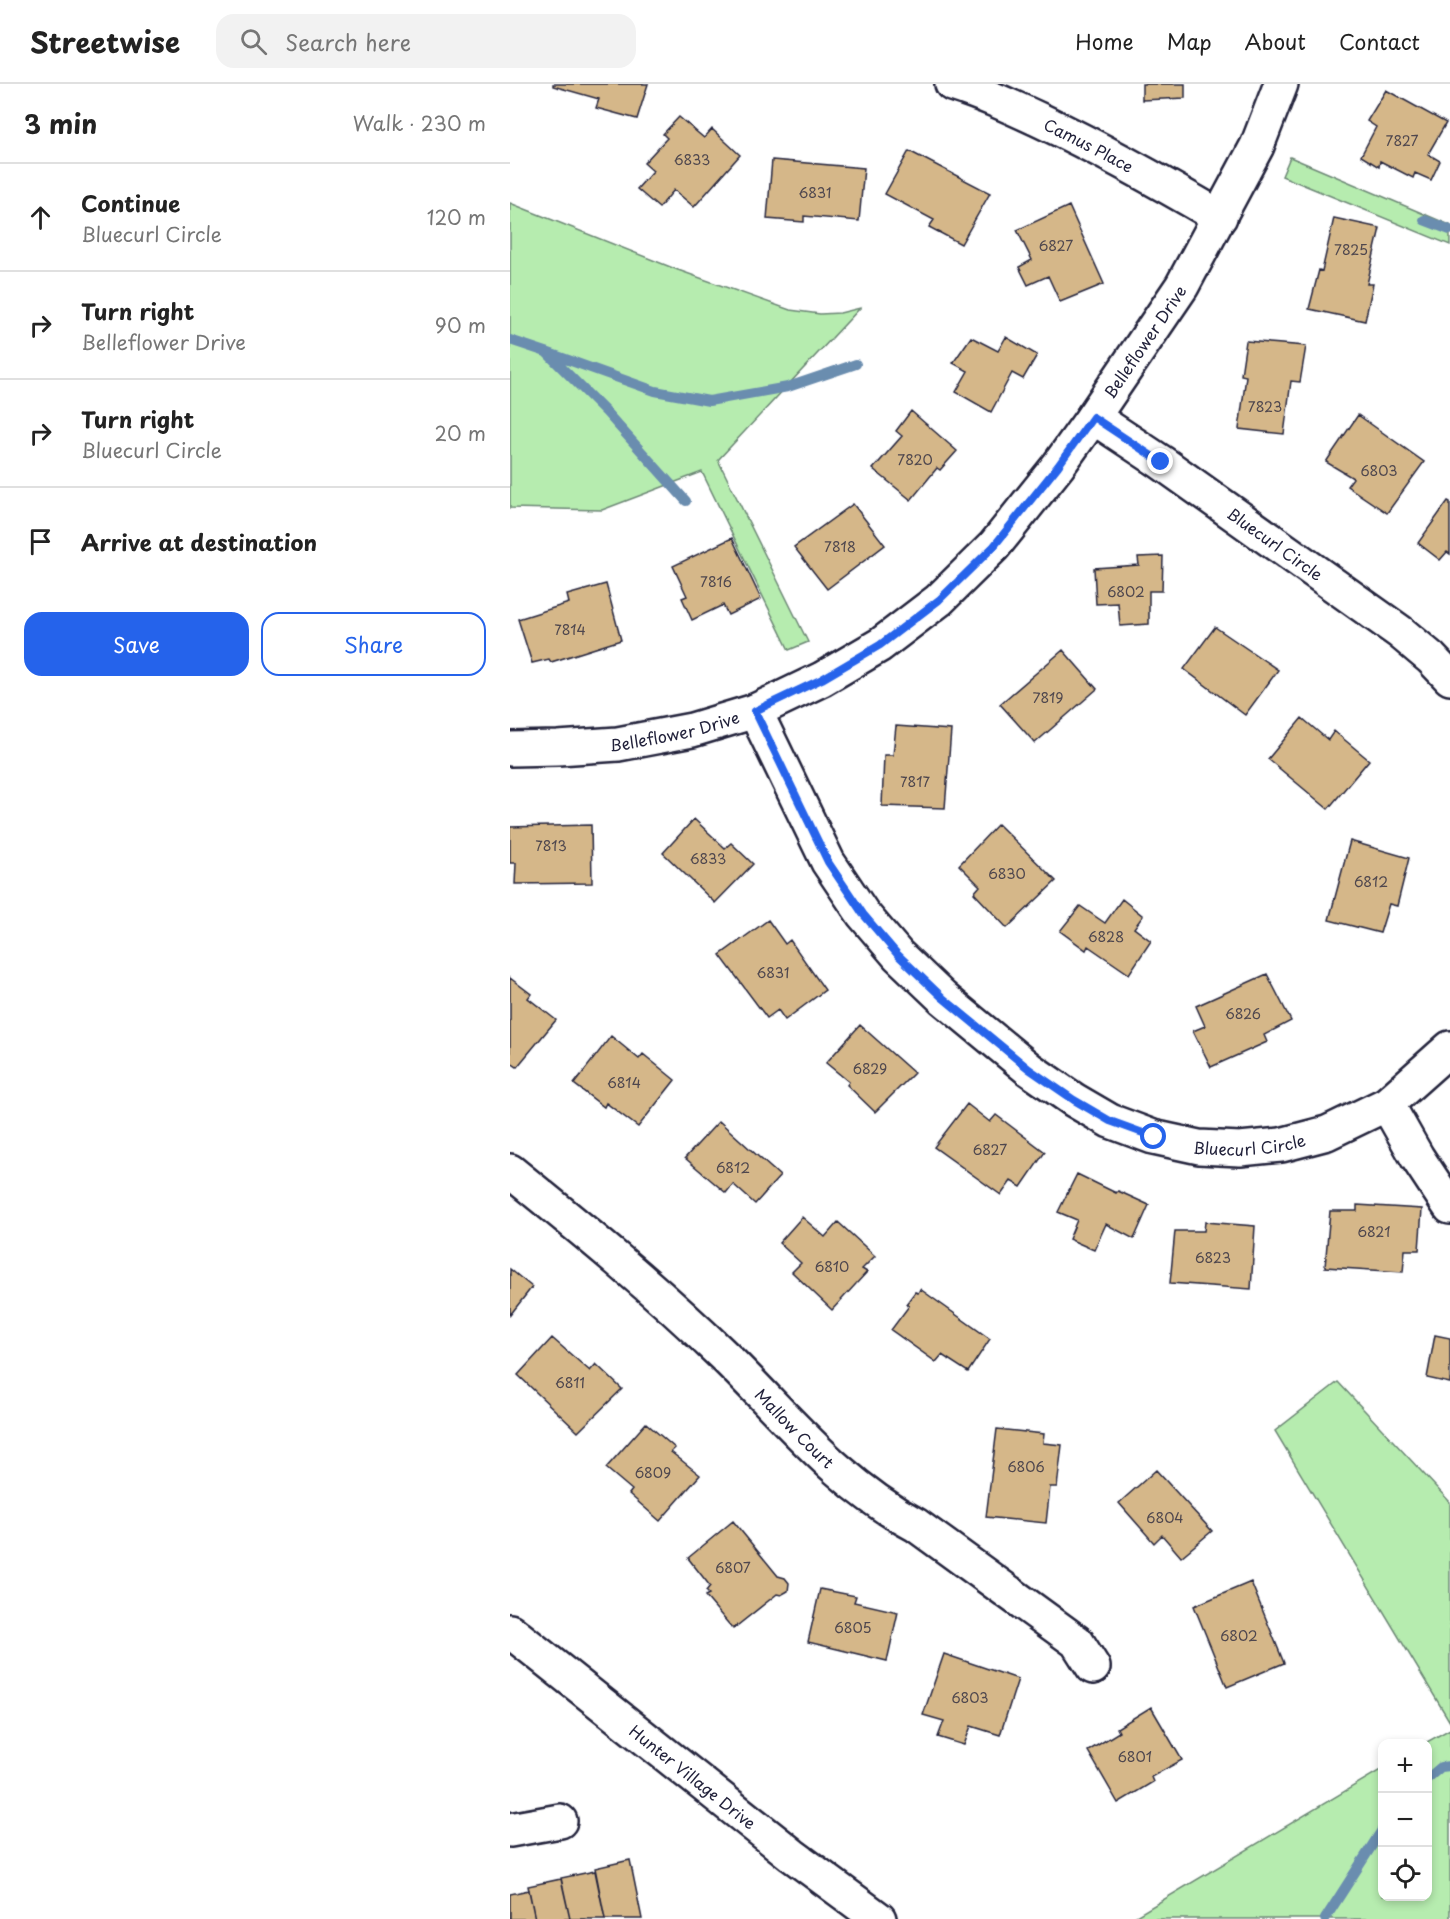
<!DOCTYPE html>
<meta charset="utf-8">
<style>
:root{--surface:#fff;--page:#f2f2f2;--text:#222;--muted:#767676;--line:#e0e0e0;--accent:#2563eb}
body{margin:0;font-family:"Playpen Sans",sans-serif;background:var(--page);color:var(--text)}
.controls{position:absolute;right:18px;bottom:18px;display:grid;overflow:hidden;border-radius:12px;box-shadow:0 3px 9px #0003}
.controls button{width:54px;height:54px;display:grid;place-items:center;padding:0;border:0;border-bottom:2px solid var(--line);background:var(--surface);color:var(--text);font:30px sans-serif}
.stop{position:absolute;width:18px;height:18px;margin:-14px;border:4px solid #2563eb;border-radius:50%;background:#fff}
.stop.end{background:#2563eb;border-color:#fff;box-shadow:0 2px 6px #0008}
.list{margin:0;padding:0;list-style:none}
h2{display:flex;justify-content:space-between;align-items:center;height:78px;margin:0;padding:0 24px;font-size:26px}
h2 small{font-size:20px;font-weight:400;color:var(--muted)}
.list li{display:grid;grid-template-columns:39px 1fr auto;gap:18px;align-items:center;box-sizing:border-box;height:108px;padding:0 24px;border-top:2px solid var(--line)}
.list b{display:block;font-size:22px;white-space:nowrap}
.list p{margin:0;font-size:20px;white-space:nowrap;color:var(--muted)}
.list em{font-size:20px;font-style:normal;color:var(--muted)}
.actions{display:flex;gap:12px;padding:18px 24px}
.actions a{flex:1;padding:14px 0;border:2px solid var(--accent);border-radius:18px;text-align:center;font-size:21px;color:var(--accent)}
.actions .main{background:var(--accent);color:#fff}
.icon{flex:none;width:33px;height:33px;fill:none;stroke:currentColor;stroke-width:2;stroke-linecap:round;stroke-linejoin:round}
.map{position:relative;flex:none;width:940px;height:1835px;overflow:hidden}
header{display:flex;align-items:center;gap:36px;box-sizing:border-box;height:84px;padding:0 30px;background:var(--surface);border-bottom:2px solid var(--line)}
header strong{font-size:28px}
nav{display:flex;gap:33px;margin-inline-start:auto;font-size:21px}
.search{width:420px;height:54px;background:var(--page);display:flex;align-items:center;gap:15px;box-sizing:border-box;padding:0 21px;border-radius:18px;color:var(--muted);font-size:22px}
main{display:flex}
aside{flex:1;background:var(--surface)}
.map>svg:first-child{display:block}
.green{fill:#b6ecaf;stroke:#6c8775;stroke-width:1.5}
.lines{fill:none;stroke-linecap:round;stroke-linejoin:round}
.stream{stroke:#6b8daf;stroke-width:10}
.building{fill:#d5b789;stroke:#22223b;stroke-width:1.5}
.minor-casing{stroke:#22223b;stroke-width:38}
.tertiary-casing{stroke:#22223b;stroke-width:38}
.minor{stroke:#fff;stroke-width:33}
.tertiary{stroke:#fff;stroke-width:33}
.route{stroke:#2563eb;stroke-width:8}
.labels{text-anchor:middle;dominant-baseline:central;stroke-width:4.5;stroke-linejoin:round;paint-order:stroke}
.number-label{font-size:14px;fill:#4f474e}
.street-label{font-size:16px;fill:#22223b;stroke:#fff}
</style>
<header>
<strong>Streetwise</strong>
<div class="search"><svg class="icon" aria-label="search" viewBox="0 0 24 24"><circle cx="10" cy="10" r="6"/><path d="M15 15l6 6"/></svg>Search here</div>
<nav><a>Home</a><a>Map</a><a>About</a><a>Contact</a></nav>
</header>
<main>
<aside>
<h2>3 min<small>Walk · 230 m</small></h2>
<ul class="list">
<li><svg class="icon" aria-label="ahead" viewBox="0 0 24 24"><path d="M12 20V5M6 11l6-6 6 6"/></svg><div><b>Continue</b><p>Bluecurl Circle</p></div><em>120 m</em></li>
<li><svg class="icon" aria-label="right" viewBox="0 0 24 24"><path d="M7 20v-9h11M14 6l5 5-5 5"/></svg><div><b>Turn right</b><p>Belleflower Drive</p></div><em>90 m</em></li>
<li><svg class="icon" aria-label="right" viewBox="0 0 24 24"><path d="M7 20v-9h11M14 6l5 5-5 5"/></svg><div><b>Turn right</b><p>Bluecurl Circle</p></div><em>20 m</em></li>
<li><svg class="icon" aria-label="arrive" viewBox="0 0 24 24"><path d="M6 21V4h12l-3 4 3 4H6"/></svg><div><b>Arrive at destination</b></div></li>
</ul>
<div class="actions"><a class="main">Save</a><a>Share</a></div>
</aside>
<div class="map">
<svg width="940" height="1835" viewBox="0 0 940 1835">
<rect width="100%" height="100%" fill="#fff"/>
<filter id="ink" filterUnits="userSpaceOnUse"><feTurbulence type="fractalNoise" baseFrequency=".0167" numOctaves="2"/><feDisplacementMap in="SourceGraphic" scale="12" xChannelSelector="R" yChannelSelector="G"/><feConvolveMatrix kernelMatrix="1 2 1 2 8 2 1 2 1" color-interpolation-filters="sRGB"/></filter>
<g filter="url(#ink)">
<path class="green" d="M 780,73 L 940,141 L 940,161 L 772,92 Z
M 0,119 L 168,186 L 280,226 L 310,230 L 330,229 L 350,224 L 208,376 L 298,558 L 279,566 L 192,388 L 92,426 L 0,424 Z
M 828,1298 L 940,1418 L 940,1638 L 765,1347 Z
M 940,1645 L 940,1835 L 621,1835 L 872,1685 L 872,1812 L 918,1812 L 918,1660 L 915,1659 Z"/>
<g class="lines">
<path class="stream" d="M 914,136 L 940,146
M 0,256 L 36,268 L 96,328 L 176,417
M 36,268 L 145,307 L 199,317 L 278,303 L 346,280
M 918,1694 L 931,1683 L 940,1682
M 815,1835 L 872,1746"/>
</g>
<path class="building" d="M 43,0 L 138,0 L 127,35 L 86,24 L 89,15 L 43,2 Z
M 632,0 L 675,0 L 675,14 L 632,16 Z
M 876,6 L 936,39 L 918,70 L 930,77 L 921,96 L 905,89 L 903,94 L 870,77 L 869,83 L 851,72 L 866,43 L 857,37 Z
M 169,33 L 194,54 L 202,45 L 230,71 L 184,123 L 164,106 L 149,124 L 127,105 L 143,87 L 134,79 L 157,54 L 153,50 Z
M 399,67 L 480,109 L 451,160 L 419,143 L 424,136 L 375,110 Z
M 262,76 L 354,84 L 349,137 L 294,132 L 294,138 L 257,135 Z
M 559,122 L 594,200 L 550,218 L 538,192 L 518,201 L 509,183 L 522,176 L 507,146 Z
M 824,134 L 870,144 L 857,200 L 863,200 L 855,237 L 799,225 L 809,186 L 812,187 Z
M 461,253 L 488,267 L 496,253 L 527,271 L 513,295 L 502,289 L 481,328 L 446,308 L 458,287 L 443,279 Z
M 736,257 L 796,262 L 790,298 L 781,297 L 774,350 L 729,345 L 736,292 L 731,291 Z
M 401,327 L 447,367 L 430,386 L 427,384 L 401,416 L 363,385 L 392,352 L 386,347 Z
M 848,331 L 914,378 L 877,429 L 837,402 L 843,394 L 816,378 Z
M 938,417 L 940,418 L 940,470 L 937,468 L 930,476 L 908,459 Z
M 343,420 L 375,461 L 317,505 L 284,463 Z
M 222,454 L 251,515 L 218,531 L 213,521 L 182,536 L 172,514 L 177,512 L 163,482 Z
M 653,472 L 652,507 L 639,507 L 639,540 L 610,542 L 608,519 L 586,520 L 584,484 L 629,481 L 628,473 Z
M 96,500 L 111,556 L 41,578 L 39,575 L 22,579 L 8,535 L 59,519 L 57,511 Z
M 705,543 L 768,586 L 735,631 L 674,585 Z
M 553,566 L 587,605 L 525,659 L 490,620 Z
M 792,634 L 818,656 L 824,647 L 859,676 L 818,725 L 758,675 Z
M 386,642 L 441,646 L 435,724 L 372,722 L 374,671 L 383,671 Z
M 184,735 L 215,764 L 221,759 L 243,780 L 205,819 L 153,769 Z
M 488,740 L 546,797 L 497,844 L 464,809 L 470,802 L 449,781 Z
M 81,741 L 82,799 L 5,800 L 6,779 L 0,779 L 0,743 Z
M 840,757 L 899,774 L 887,822 L 879,820 L 870,849 L 819,836 Z
M 612,815 L 633,832 L 624,844 L 641,857 L 619,890 L 578,862 L 576,866 L 550,847 L 570,822 L 595,839 Z
M 258,836 L 275,860 L 280,856 L 315,906 L 275,936 L 268,926 L 257,934 L 210,871 Z
M 757,890 L 781,937 L 754,951 L 757,958 L 701,983 L 683,947 L 695,942 L 686,922 Z
M 0,894 L 21,910 L 18,914 L 46,936 L 7,983 L 0,978 Z
M 350,941 L 404,989 L 365,1028 L 337,1001 L 339,998 L 316,979 Z
M 101,952 L 129,975 L 133,970 L 165,996 L 128,1043 L 96,1019 L 94,1023 L 64,1000 Z
M 457,1020 L 480,1038 L 486,1031 L 535,1068 L 511,1103 L 501,1097 L 491,1111 L 424,1063 Z
M 209,1037 L 270,1092 L 245,1120 L 223,1100 L 216,1109 L 175,1074 Z
M 567,1090 L 606,1109 L 608,1107 L 639,1121 L 624,1155 L 596,1140 L 584,1166 L 559,1155 L 567,1136 L 548,1128 Z
M 847,1121 L 912,1125 L 909,1166 L 895,1166 L 893,1188 L 815,1183 L 820,1127 L 847,1127 Z
M 292,1133 L 315,1153 L 328,1138 L 365,1172 L 352,1185 L 357,1188 L 322,1226 L 282,1188 L 291,1179 L 269,1159 Z
M 695,1138 L 745,1142 L 741,1205 L 660,1199 L 665,1147 L 694,1147 Z
M 0,1185 L 22,1203 L 0,1231 Z
M 410,1205 L 480,1255 L 458,1288 L 432,1271 L 426,1278 L 381,1246 L 399,1222 L 396,1220 L 405,1208 L 408,1209 Z
M 925,1251 L 940,1254 L 940,1299 L 917,1294 Z
M 42,1254 L 80,1287 L 86,1280 L 112,1305 L 68,1348 L 8,1291 Z
M 136,1339 L 165,1364 L 161,1368 L 190,1391 L 150,1437 L 119,1410 L 122,1406 L 96,1384 Z
M 487,1345 L 534,1350 L 533,1359 L 552,1361 L 547,1403 L 540,1403 L 536,1439 L 476,1433 Z
M 646,1386 L 702,1447 L 671,1473 L 652,1451 L 644,1459 L 609,1419 Z
M 223,1437 L 268,1492 L 275,1494 L 279,1499 L 278,1507 L 271,1511 L 267,1510 L 223,1545 L 195,1512 L 199,1510 L 196,1507 L 200,1502 L 178,1474 Z
M 741,1498 L 774,1579 L 717,1603 L 684,1522 Z
M 310,1505 L 346,1512 L 344,1518 L 388,1528 L 377,1577 L 298,1558 Z
M 434,1570 L 508,1595 L 490,1651 L 461,1642 L 454,1661 L 428,1653 L 434,1637 L 413,1631 Z
M 641,1623 L 672,1676 L 641,1693 L 643,1698 L 608,1719 L 578,1667 L 609,1648 L 607,1644 Z
M 120,1776 L 132,1835 L 95,1835 L 85,1784 Z
M 85,1787 L 95,1835 L 60,1835 L 51,1794 Z
M 51,1795 L 60,1835 L 25,1835 L 18,1802 Z
M 19,1806 L 25,1835 L 0,1835 L 0,1810 Z"/>
<g class="lines">
<g class="minor-casing">
<g id="minor">
<path id="s1" d="M 442,0 C 474,10 502,23 532,37 C 593,66 652,99 710,133"/>
<path id="s2" d="M 583,333 L 651,378 L 890,548 L 921,574 L 940,594"/>
<path id="s3" d="M 245,627 L 318,778 L 353,830 L 388,871 L 433,914 L 519,985 L 564,1016 L 600,1037 L 643,1053 L 689,1063 L 730,1065 L 771,1061 L 817,1049 L 877,1020 L 940,964"/>
<path id="s4" d="M 0,665 L 48,664 L 108,660 L 182,646 L 245,627 L 312,595 L 370,561 L 429,516 L 484,462 L 548,382 L 583,333 L 672,202 L 747,62 L 771,0"/>
<path d="M 877,1020 L 907,1073 L 940,1123"/>
<path id="s5" d="M 0,1087 C 73,1146 145,1205 213,1271 C 275,1331 328,1400 406,1441 L 567,1558 L 583,1583"/>
<path d="M 0,1746 L 50,1737"/>
</g>
</g>
<g class="tertiary-casing">
<g id="tertiary">
<path id="s6" d="M 0,1547 L 282,1771 L 369,1835"/>
</g>
</g>
<use href="#minor" class="minor"/>
<use href="#tertiary" class="tertiary"/>
</g>
</g>
<g class="lines" filter="url(#ink)">
<path class="route" d="M 644,1053 L 600,1037 L 564,1016 L 519,985 L 433,914 L 388,871 L 353,830 L 318,778 L 245,627 L 312,595 L 370,561 L 429,516 L 484,462 L 548,382 L 583,333 L 651,378"/>
</g>
<g class="labels">
<g class="number-label">
<text x="892" y="56">7827</text>
<text x="182" y="75">6833</text>
<text x="305" y="108">6831</text>
<text x="546" y="161">6827</text>
<text x="841" y="165">7825</text>
<text x="755" y="322">7823</text>
<text x="405" y="375">7820</text>
<text x="869" y="386">6803</text>
<text x="330" y="462">7818</text>
<text x="206" y="497">7816</text>
<text x="616" y="507">6802</text>
<text x="60" y="545">7814</text>
<text x="538" y="613">7819</text>
<text x="405" y="697">7817</text>
<text x="41" y="761">7813</text>
<text x="198" y="774">6833</text>
<text x="497" y="789">6830</text>
<text x="861" y="797">6812</text>
<text x="596" y="852">6828</text>
<text x="263" y="888">6831</text>
<text x="733" y="929">6826</text>
<text x="360" y="984">6829</text>
<text x="114" y="998">6814</text>
<text x="480" y="1065">6827</text>
<text x="223" y="1083">6812</text>
<text x="864" y="1147">6821</text>
<text x="703" y="1173">6823</text>
<text x="322" y="1182">6810</text>
<text x="60" y="1298">6811</text>
<text x="516" y="1382">6806</text>
<text x="143" y="1388">6809</text>
<text x="655" y="1433">6804</text>
<text x="223" y="1483">6807</text>
<text x="343" y="1543">6805</text>
<text x="729" y="1551">6802</text>
<text x="460" y="1613">6803</text>
<text x="625" y="1672">6801</text>
</g>
<g class="street-label">
<text stroke="none"><textPath href="#s1" startOffset="150">Camus Place</textPath></text>
<text stroke="none"><textPath href="#s4" startOffset="796">Belleflower Drive</textPath></text>
<text stroke="none"><textPath href="#s2" startOffset="222">Bluecurl Circle</textPath></text>
<text stroke="none"><textPath href="#s4" startOffset="166">Belleflower Drive</textPath></text>
<text stroke="none"><textPath href="#s3" startOffset="698">Bluecurl Circle</textPath></text>
<text stroke="none"><textPath href="#s5" startOffset="384">Mallow Court</textPath></text>
<text stroke="none"><textPath href="#s6" startOffset="234">Hunter Village Drive</textPath></text>
</g>
</g>
</svg>
<div class="controls">
<button>+</button>
<button>−</button>
<button><svg class="icon" aria-label="locate" viewBox="0 0 24 24"><circle cx="12" cy="12" r="6"/><path d="M12 2v4M12 18v4M2 12h4M18 12h4"/></svg></button>
</div>
<div class="stop" style="left:644px;top:1053px"></div>
<div class="stop end" style="left:651px;top:378px"></div>
</div>
</main>
